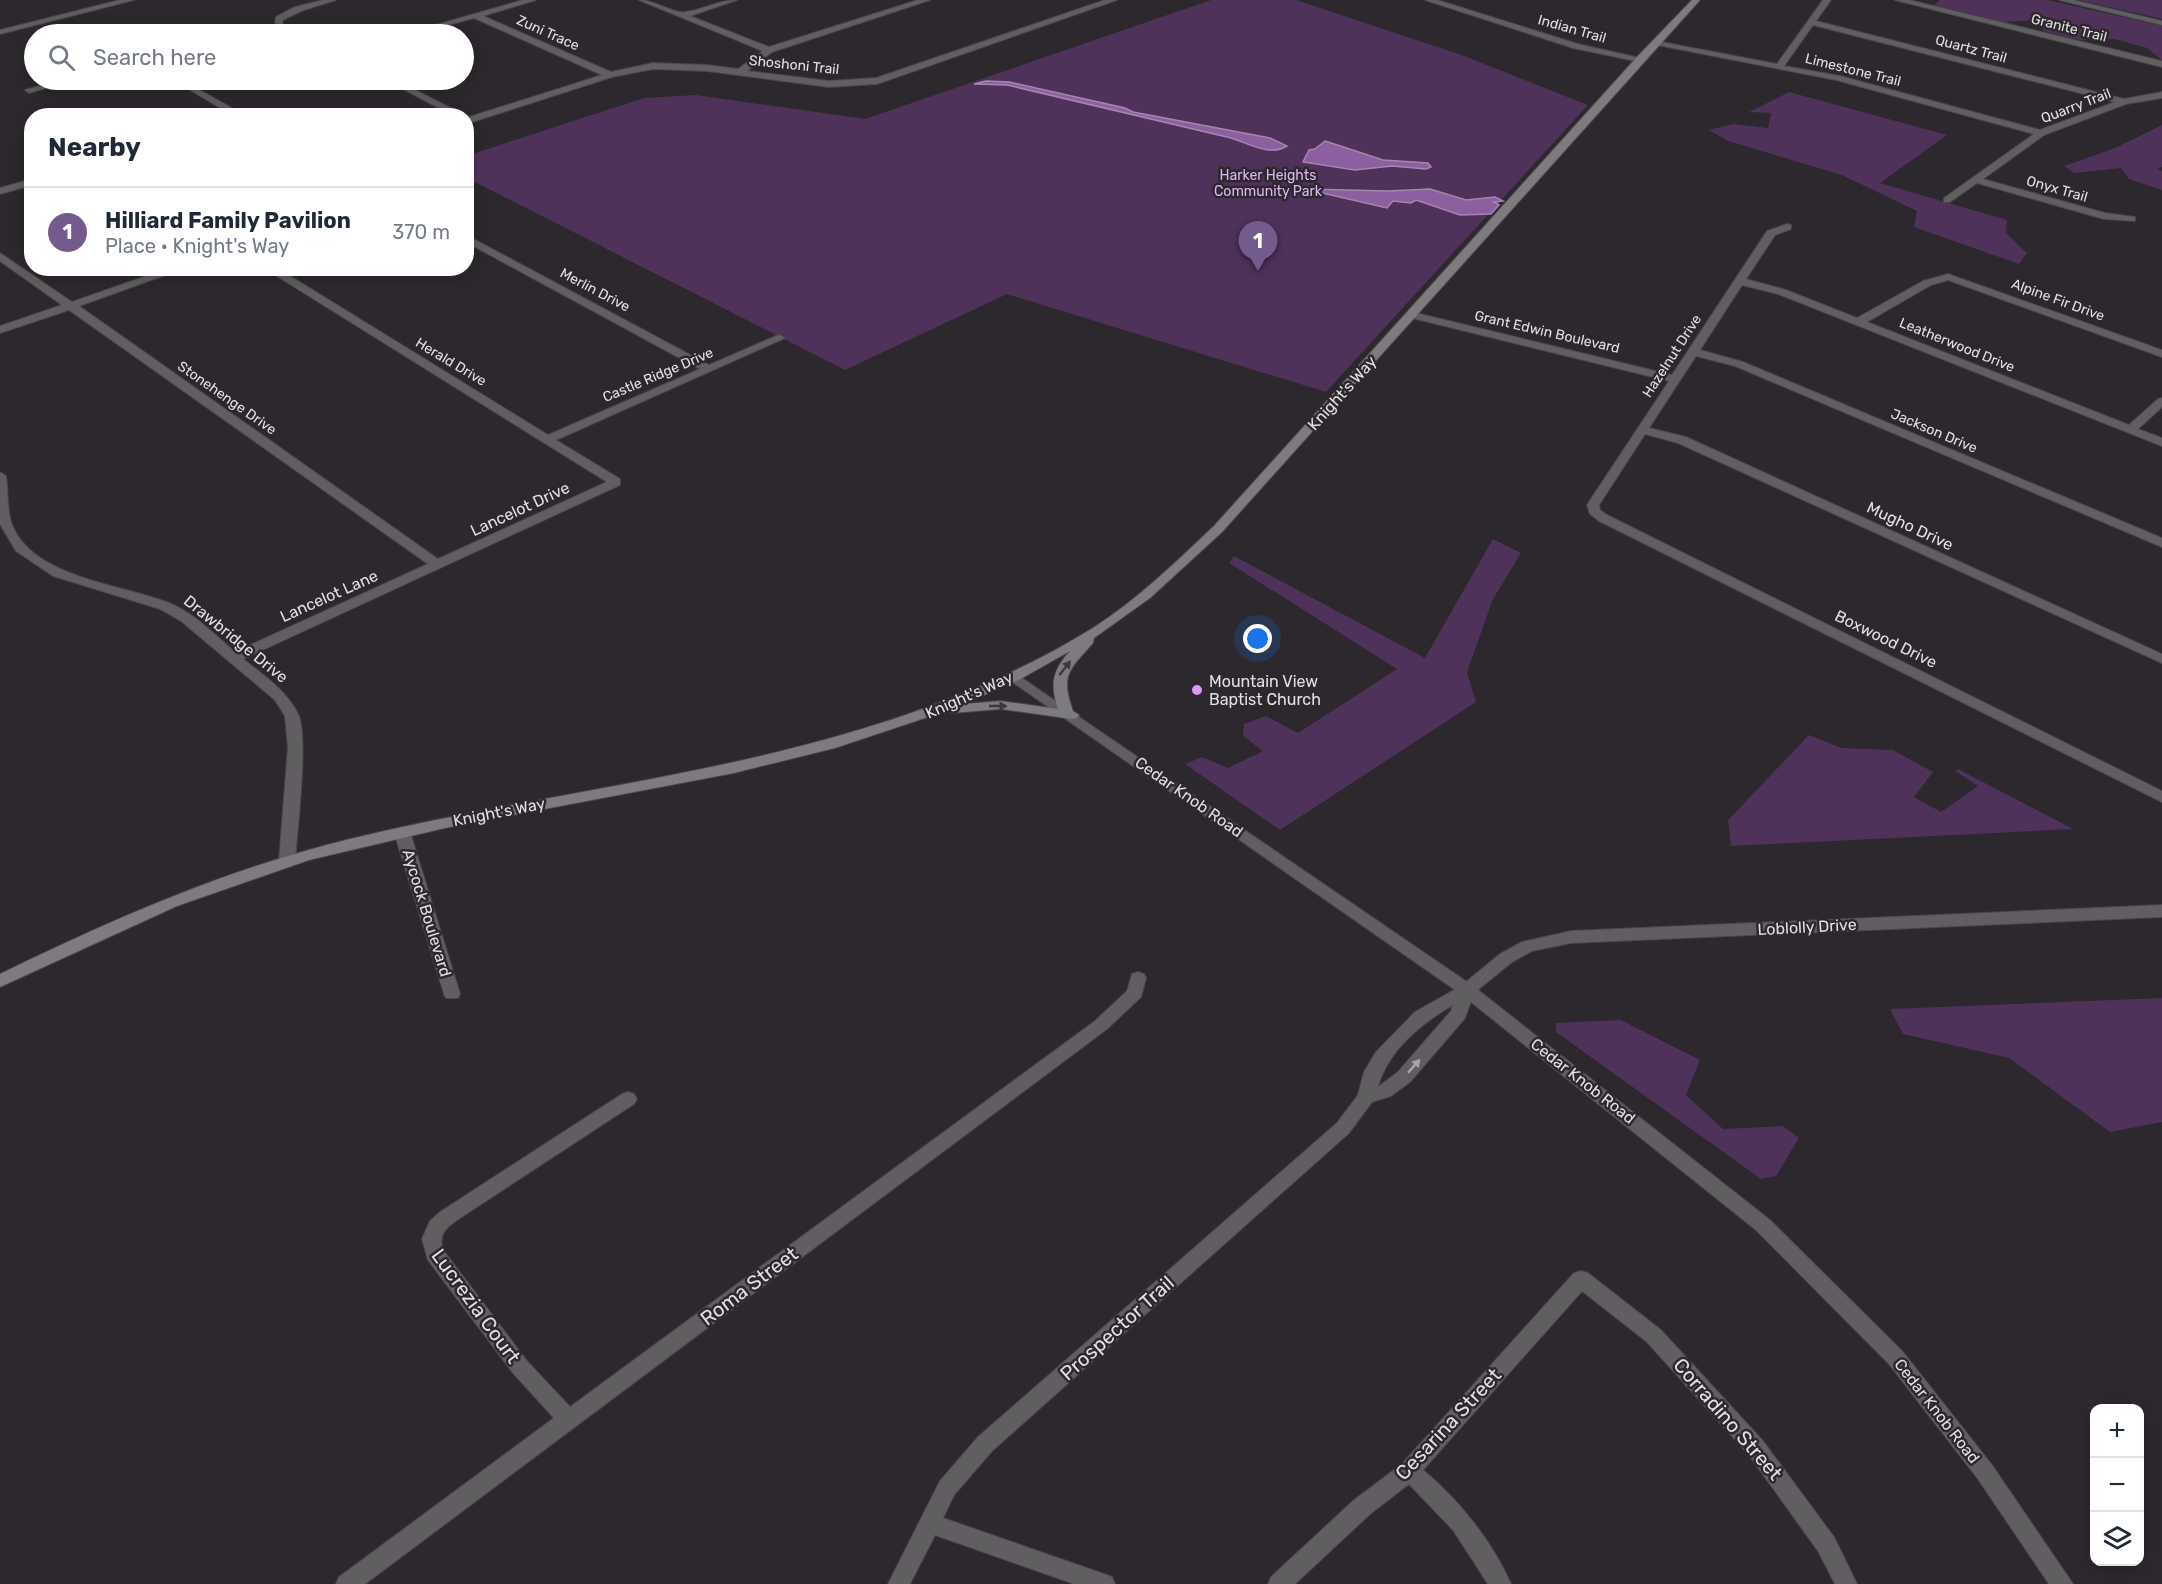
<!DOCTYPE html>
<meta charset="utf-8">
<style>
:root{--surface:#fff;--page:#f6f6f7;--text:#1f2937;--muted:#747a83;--line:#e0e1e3;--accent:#745b8d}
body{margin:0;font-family:Rubik,sans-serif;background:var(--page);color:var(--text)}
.controls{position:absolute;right:18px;bottom:18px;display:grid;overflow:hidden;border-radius:12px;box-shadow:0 3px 15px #0003}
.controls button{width:54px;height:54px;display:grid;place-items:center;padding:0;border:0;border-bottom:2px solid var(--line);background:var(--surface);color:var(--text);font:30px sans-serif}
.you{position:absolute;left:1258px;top:639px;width:21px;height:21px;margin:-15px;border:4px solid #fff;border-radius:50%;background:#1a73e8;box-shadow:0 0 0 9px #1a73e833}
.badge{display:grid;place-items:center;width:39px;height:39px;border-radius:50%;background:var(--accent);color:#fff;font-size:20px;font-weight:700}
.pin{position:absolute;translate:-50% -50px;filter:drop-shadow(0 2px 3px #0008)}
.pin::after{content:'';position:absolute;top:32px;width:21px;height:18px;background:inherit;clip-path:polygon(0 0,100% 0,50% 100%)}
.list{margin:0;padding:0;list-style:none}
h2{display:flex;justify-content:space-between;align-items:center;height:78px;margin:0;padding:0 24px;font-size:26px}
h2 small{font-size:20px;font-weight:400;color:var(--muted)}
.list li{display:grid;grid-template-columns:39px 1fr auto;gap:18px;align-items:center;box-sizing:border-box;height:90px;padding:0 24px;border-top:2px solid var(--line)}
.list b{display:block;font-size:22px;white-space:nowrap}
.list p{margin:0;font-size:20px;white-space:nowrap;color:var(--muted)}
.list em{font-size:20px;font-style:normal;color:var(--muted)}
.icon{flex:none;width:33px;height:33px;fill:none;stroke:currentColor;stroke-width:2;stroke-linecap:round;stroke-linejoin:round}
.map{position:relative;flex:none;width:2162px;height:1584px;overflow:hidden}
.search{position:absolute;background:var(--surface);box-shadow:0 3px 15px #0003;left:24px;top:24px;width:450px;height:66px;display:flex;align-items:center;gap:15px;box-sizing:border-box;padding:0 21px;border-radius:33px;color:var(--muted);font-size:22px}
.panel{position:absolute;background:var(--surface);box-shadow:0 3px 15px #0003;left:24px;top:108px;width:450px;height:168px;border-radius:24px}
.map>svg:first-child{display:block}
.green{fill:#4e325a}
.water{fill:#8c5f9e;stroke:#a685b2;stroke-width:1.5}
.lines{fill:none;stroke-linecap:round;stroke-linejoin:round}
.minor-casing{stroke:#49454a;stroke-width:2}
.tertiary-casing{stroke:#49454a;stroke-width:2}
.secondary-casing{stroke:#49454a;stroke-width:2}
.minor{fill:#605e60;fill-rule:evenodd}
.tertiary{fill:#605e60;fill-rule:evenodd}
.secondary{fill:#7e7b7f;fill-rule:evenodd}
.oneway{fill:#3c393d}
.oneway2{fill:#a7a5a8}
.poi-dot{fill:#db99f6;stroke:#2c282d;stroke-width:2}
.labels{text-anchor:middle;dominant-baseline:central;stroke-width:5;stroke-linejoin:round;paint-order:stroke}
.far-street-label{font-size:14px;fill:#e1dfe2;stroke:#2c282d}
.far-park-label{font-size:14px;fill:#e3b1f8;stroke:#2c282d}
.street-label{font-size:16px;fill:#e1dfe2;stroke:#2c282d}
.poi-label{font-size:16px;fill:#e1dfe2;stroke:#2c282d;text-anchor:start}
.near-street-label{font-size:20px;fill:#e1dfe2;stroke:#2c282d}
</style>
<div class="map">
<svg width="2162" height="1584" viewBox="0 0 2162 1584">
<rect width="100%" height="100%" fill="#2c282d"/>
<path class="green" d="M 1211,0 L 1296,0 L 1459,54 L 1588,105 L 1326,392 L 1007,294 L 845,370 L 467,178 L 466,156 L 644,98 L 696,95 L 865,119 Z
M 1940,0 L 2048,0 L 2162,26 L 2162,60 L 2147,48 L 2115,39 L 2079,40 L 2044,31 L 2038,20 L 2004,22 L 1934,5 Z
M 2078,0 L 2162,0 L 2162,19 Z
M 1789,92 L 1947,135 L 1880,183 L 2007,220 L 2006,233 L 2027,253 L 2019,264 L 1914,227 L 1917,211 L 1842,175 L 1728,141 L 1709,130 L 1733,124 L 1768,128 L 1771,113 L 1749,112 Z
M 2162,125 L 2162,167 L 2157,169 L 2162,171 L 2162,190 L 2129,179 L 2121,168 L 2074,173 L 2064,166 L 2113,149 Z
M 1493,539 L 1521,553 L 1493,599 L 1467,672 L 1476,702 L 1280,830 L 1185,764 L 1202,757 L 1228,768 L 1263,751 L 1243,736 L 1244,724 L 1266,716 L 1298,733 L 1397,669 L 1229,563 L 1234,556 L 1425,658 Z
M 1809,735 L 1841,748 L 1893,750 L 1933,772 L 1914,797 L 1941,812 L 1978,786 L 1955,771 L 1958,769 L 2073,829 L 1731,846 L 1728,820 Z
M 2162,998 L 2162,1122 L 2110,1132 L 2009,1058 L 1903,1034 L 1890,1009 Z
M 1621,1020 L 1700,1060 L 1686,1095 L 1723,1129 L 1783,1126 L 1799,1138 L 1776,1176 L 1761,1179 L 1556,1032 L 1556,1023 Z"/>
<path class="water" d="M 986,81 L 1009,82 L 1125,108 L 1133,112 L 1270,138 L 1287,146 C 1269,157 1248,143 1231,138 L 1007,85 L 974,84 Z
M 1325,141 L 1383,160 L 1428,163 L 1431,167 L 1426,169 L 1392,166 L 1355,170 L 1303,162 L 1309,150 L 1315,149 Z
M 1305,189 L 1388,191 L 1430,189 L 1466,200 L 1495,197 L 1503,201 L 1494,202 L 1499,205 L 1491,214 L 1460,215 L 1416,200 L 1411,203 L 1393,201 L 1387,208 Z"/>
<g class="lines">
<g class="minor-casing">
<path id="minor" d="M 120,0 L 134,0 L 0,34 L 0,30 Z
M 323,0 L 336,0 L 301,11 L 283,20 L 282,25 L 275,23 L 276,17 L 295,7 Z
M 523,0 L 536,0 L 483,16 L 611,72 L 653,63 L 707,65 L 738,69 L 763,51 L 639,0 C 655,0 673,14 685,12 C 703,10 718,0 737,0 L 690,16 L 769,47 L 918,0 L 930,0 L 772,52 L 747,71 L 829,81 L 876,78 L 1105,0 L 1117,0 L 877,84 L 829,87 L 707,71 L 653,69 L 612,77 L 466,124 L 466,118 L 602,75 L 474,18 L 415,34 L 404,34 Z
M 1823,0 L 1831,0 L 1816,21 L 2124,99 L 2162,92 L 2162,98 L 2126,104 L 2044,135 L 1983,179 L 2105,213 L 2135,217 L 2135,221 L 2104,219 L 1977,183 L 1950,202 L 1944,202 L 1944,198 L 2034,134 L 1836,80 L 1652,44 L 1656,41 L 1777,64 ZM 1813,25 L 2115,102 L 2040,130 L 1840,76 L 1784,66 Z
M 1895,0 L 1909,0 L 2162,61 L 2162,67 Z
M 61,80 L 74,80 L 29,93 L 25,90 Z
M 173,80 L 182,80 L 246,116 L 234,116 Z
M 386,80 L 396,80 L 466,116 L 454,116 Z
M 32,179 L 32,185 L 0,194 L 0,188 Z
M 1787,224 L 1791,225 L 1791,229 L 1775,235 L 1746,279 L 1786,290 L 1857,318 L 1923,281 L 1948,274 L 2162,350 L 2162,357 L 1948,280 L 1931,285 L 1867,322 L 2129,425 L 2158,399 L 2162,398 L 2162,407 L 2138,429 L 2162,438 L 2162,446 L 1778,294 L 1742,285 L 1700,350 L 1743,362 L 2162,538 L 2162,547 L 1735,366 L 1696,356 L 1649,428 L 1686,437 L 2162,654 L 2162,663 L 1678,443 L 1645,434 L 1599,505 L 1600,510 L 1607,515 L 2162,791 L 2162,802 L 1599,521 L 1590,514 L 1587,505 L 1669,381 L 1408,317 L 1407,315 L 1412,312 L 1672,375 L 1767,231 Z
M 466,235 L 709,365 L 776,336 L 780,335 L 785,338 L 556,440 L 620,479 L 620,485 L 243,659 C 263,675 286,690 298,714 C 309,736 297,832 295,861 L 287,866 L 281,865 L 279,861 L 288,747 L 285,716 L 275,700 L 181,621 L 160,609 L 53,576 L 16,551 L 0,524 L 0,472 L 6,476 C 8,490 7,508 11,522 C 30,578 122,584 169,603 C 194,613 215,635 235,652 L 428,564 L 69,310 L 0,333 L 0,326 L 62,305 L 0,261 L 0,253 L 72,302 L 169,268 L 185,268 L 79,306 L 438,559 L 607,482 L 264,268 L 277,268 L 548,435 L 700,369 L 466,242 Z
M 402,827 L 410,832 L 460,994 L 458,998 L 446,998 L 444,994 L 394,832 Z
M 2162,905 L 2162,917 L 1571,943 L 1532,951 L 1512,962 L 1474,993 L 1465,1018 L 1410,1082 L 1391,1096 L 1372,1102 L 1349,1133 L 992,1451 L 954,1495 L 943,1518 L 1104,1574 L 1112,1577 L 1115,1584 L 1074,1584 L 935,1535 L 910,1584 L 888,1584 L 940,1481 L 978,1437 L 1337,1123 L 1358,1095 L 1364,1072 L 1376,1052 L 1415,1012 L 1461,986 L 1500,954 L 1522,942 L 1571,931 ZM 1453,1005 L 1451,1011 L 1398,1072 L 1378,1087 C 1388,1050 1422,1023 1453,1005 Z
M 1138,972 L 1144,974 L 1146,978 L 1141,997 L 1107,1029 L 365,1584 L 336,1584 L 339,1577 L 554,1418 L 513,1373 L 428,1260 L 422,1239 L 430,1221 L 440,1212 L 622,1094 L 628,1092 L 634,1094 L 637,1099 L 634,1104 L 460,1218 C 448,1226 437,1234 443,1250 L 527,1361 L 570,1407 L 1095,1021 L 1127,991 L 1132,974 Z
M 1581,1271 L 1588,1273 L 1661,1330 L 1763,1441 L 1834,1537 L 1857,1584 L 1835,1584 L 1818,1551 L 1749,1455 L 1647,1342 L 1582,1291 L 1423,1470 C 1459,1500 1492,1541 1511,1584 L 1488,1584 L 1453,1530 L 1409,1484 L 1370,1514 L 1295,1584 L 1268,1584 L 1271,1577 L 1354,1500 L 1402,1464 L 1574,1273 Z"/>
</g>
<g class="tertiary-casing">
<path id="tertiary" d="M 1425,0 L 1437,0 L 1578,44 L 1644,59 L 1640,62 L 1573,48 Z
M 2059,0 L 2073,0 L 2162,21 L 2162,25 Z
M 1013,672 L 1473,986 L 1770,1220 L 1903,1352 L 1992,1465 L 2073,1584 L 2049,1584 L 1978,1479 L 1889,1364 L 1756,1230 L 1461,994 L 1008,679 L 1006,676 Z"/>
</g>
<g class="secondary-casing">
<path id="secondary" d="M 1692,0 L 1700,0 L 1222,532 L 1150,598 L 1094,638 L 1093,643 C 1069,670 1060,675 1073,711 L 1079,715 L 1077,718 L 1072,719 L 1001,709 L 952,713 L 946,711 L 835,748 L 734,773 L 445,828 L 309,860 L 177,906 L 0,987 L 0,974 C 113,919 227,869 350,839 C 600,778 868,767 1093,628 C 1137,600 1176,562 1214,526 L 1637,57 ZM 1070,651 C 1052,671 1050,684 1058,709 L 1001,701 L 963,704 L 1017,681 Z"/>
</g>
<use href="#minor" class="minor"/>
<use href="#tertiary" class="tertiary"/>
<use href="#secondary" class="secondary"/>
</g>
<defs><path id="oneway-solid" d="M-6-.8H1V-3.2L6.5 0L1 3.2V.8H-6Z" transform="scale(1.5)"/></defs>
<g class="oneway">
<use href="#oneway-solid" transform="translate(1065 668) rotate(-52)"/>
<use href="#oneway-solid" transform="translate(998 706)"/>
</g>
<use class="oneway2" href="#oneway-solid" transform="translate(1414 1066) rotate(-48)"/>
<circle class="poi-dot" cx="1197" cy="690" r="6"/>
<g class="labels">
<g class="far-street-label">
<text transform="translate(2069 28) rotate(14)">Granite Trail</text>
<text transform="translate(1572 29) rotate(16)">Indian Trail</text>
<text transform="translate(548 33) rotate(24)">Zuni Trace</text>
<text transform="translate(1971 49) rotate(15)">Quartz Trail</text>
<text transform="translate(794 65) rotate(6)">Shoshoni Trail</text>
<text transform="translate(1853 70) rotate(14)">Limestone Trail</text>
<text transform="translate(2076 106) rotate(-21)">Quarry Trail</text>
<text transform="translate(2057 189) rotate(16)">Onyx Trail</text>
<text transform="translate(595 290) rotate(28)">Merlin Drive</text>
<text transform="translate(2058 300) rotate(20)">Alpine Fir Drive</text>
<text transform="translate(1547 332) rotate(13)">Grant Edwin Boulevard</text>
<text transform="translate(1957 345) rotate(22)">Leatherwood Drive</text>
<text transform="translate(1672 356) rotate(-57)">Hazelnut Drive</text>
<text transform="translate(451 362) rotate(31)">Herald Drive</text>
<text transform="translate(658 375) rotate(-23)">Castle Ridge Drive</text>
<text transform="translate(227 398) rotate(35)">Stonehenge Drive</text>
<text transform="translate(1934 431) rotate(23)">Jackson Drive</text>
</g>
<g class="far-park-label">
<text x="1268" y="175">Harker Heights<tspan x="1268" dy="16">Community Park</tspan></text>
</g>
<g class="street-label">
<text transform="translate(1342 393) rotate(-48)">Knight's Way</text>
<text transform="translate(520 509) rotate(-25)">Lancelot Drive</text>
<text transform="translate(1910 526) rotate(25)">Mugho Drive</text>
<text transform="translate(329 596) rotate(-24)">Lancelot Lane</text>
<text transform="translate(236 639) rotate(39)">Drawbridge Drive</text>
<text transform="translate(1886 639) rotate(26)">Boxwood Drive</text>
<text transform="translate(969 695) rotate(-24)">Knight's Way</text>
<text transform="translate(1189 797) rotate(35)">Cedar Knob Road</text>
<text transform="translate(499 812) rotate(-11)">Knight's Way</text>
<text transform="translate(427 913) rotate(73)">Aycock Boulevard</text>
<text transform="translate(1807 927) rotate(-3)">Loblolly Drive</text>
<text transform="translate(1583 1081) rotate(38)">Cedar Knob Road</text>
<text transform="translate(1937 1411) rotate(52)">Cedar Knob Road</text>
</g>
<g class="poi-label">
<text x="1209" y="681">Mountain View<tspan x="1209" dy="18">Baptist Church</tspan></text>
</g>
<g class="near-street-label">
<text transform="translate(749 1286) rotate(-37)">Roma Street</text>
<text transform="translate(476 1306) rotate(54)">Lucrezia Court</text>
<text transform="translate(1117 1328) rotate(-42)">Prospector Trail</text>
<text transform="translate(1728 1419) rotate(49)">Corradino Street</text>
<text transform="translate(1448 1424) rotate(-47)">Cesarina Street</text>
</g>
</g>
</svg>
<div class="controls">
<button>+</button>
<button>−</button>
<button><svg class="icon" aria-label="layers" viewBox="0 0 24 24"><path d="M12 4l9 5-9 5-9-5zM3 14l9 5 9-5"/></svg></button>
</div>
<div class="you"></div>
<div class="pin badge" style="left:1258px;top:271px">1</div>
<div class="search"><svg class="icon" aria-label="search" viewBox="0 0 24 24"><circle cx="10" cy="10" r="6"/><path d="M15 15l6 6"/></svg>Search here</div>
<section class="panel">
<h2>Nearby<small></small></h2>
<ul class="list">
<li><span class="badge">1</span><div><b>Hilliard Family Pavilion</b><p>Place · Knight's Way</p></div><em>370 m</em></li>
</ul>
</section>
</div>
